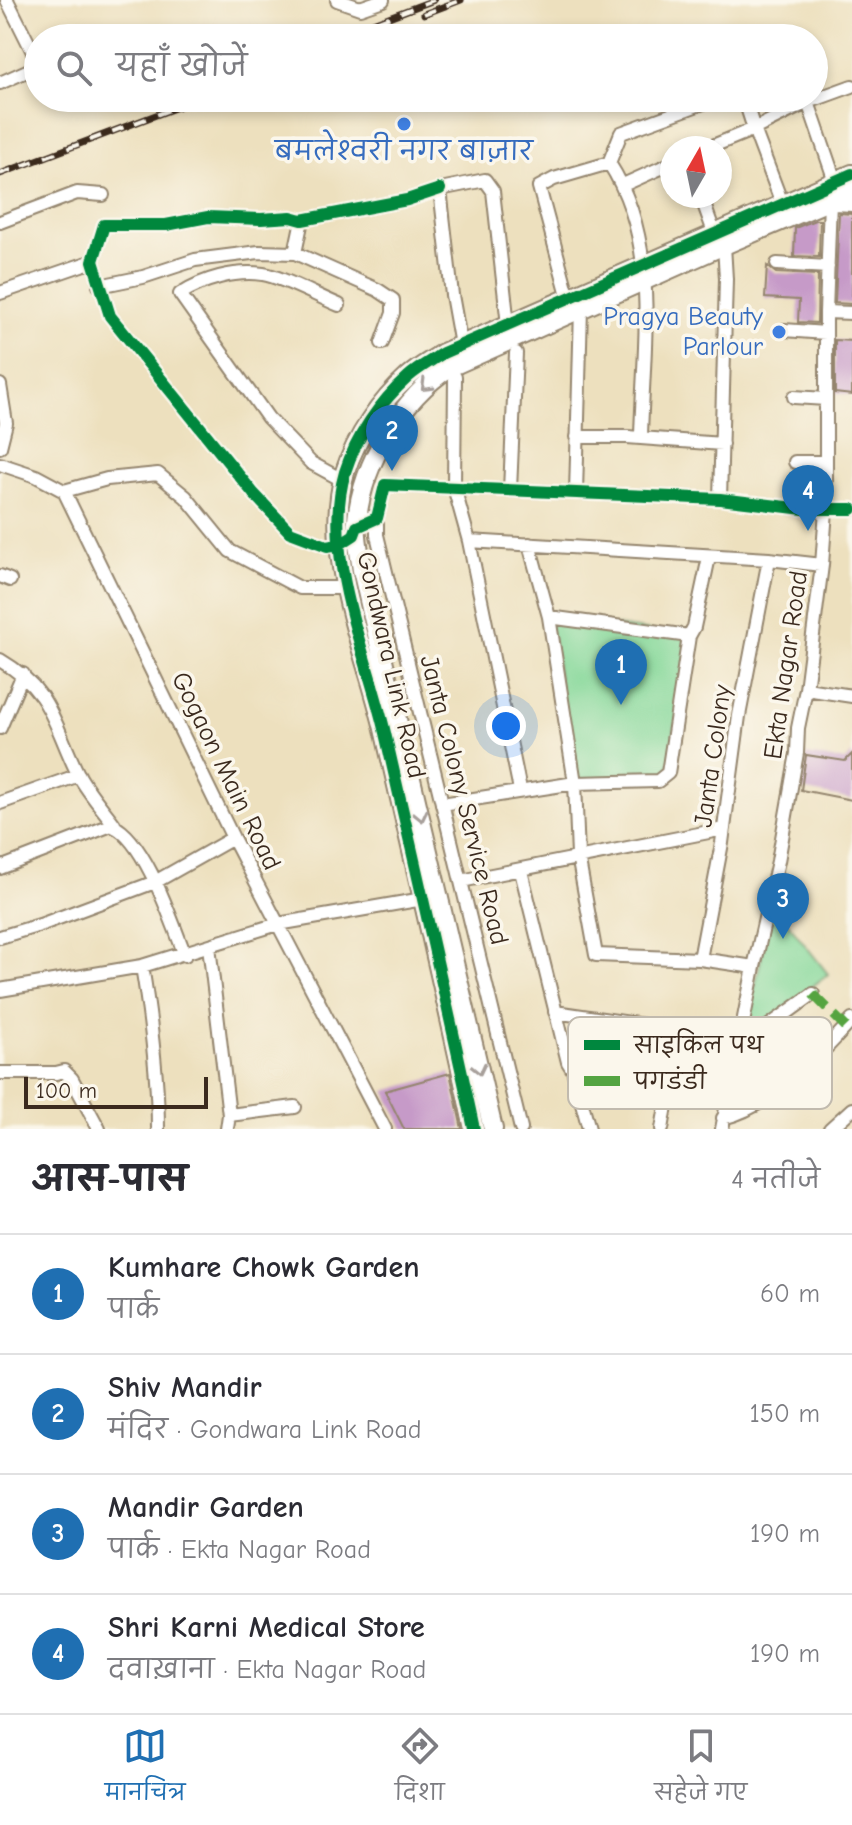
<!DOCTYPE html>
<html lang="hi">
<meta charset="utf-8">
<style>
:root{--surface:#fff;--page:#f2f2f3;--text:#2b2b33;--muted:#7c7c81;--line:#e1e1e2;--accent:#1f6fb2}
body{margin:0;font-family:"Comic Neue","Playpen Sans Deva",sans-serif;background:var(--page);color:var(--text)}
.compass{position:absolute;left:660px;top:136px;width:72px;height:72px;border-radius:50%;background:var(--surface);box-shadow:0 4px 12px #0003;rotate:9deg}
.scale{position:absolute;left:24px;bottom:20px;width:184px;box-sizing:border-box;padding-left:8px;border:4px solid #3b2a1e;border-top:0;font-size:22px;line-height:28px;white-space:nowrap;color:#3b2a1e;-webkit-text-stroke:6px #fbf7ec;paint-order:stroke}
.you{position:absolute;left:506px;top:726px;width:28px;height:28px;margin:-20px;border:6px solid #fff;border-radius:50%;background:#1a73e8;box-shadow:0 0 0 12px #1a73e833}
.badge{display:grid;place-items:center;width:52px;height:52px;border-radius:50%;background:var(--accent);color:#fff;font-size:26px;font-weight:700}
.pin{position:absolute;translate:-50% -66px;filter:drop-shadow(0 2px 4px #0008)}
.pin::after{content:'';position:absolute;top:42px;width:28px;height:24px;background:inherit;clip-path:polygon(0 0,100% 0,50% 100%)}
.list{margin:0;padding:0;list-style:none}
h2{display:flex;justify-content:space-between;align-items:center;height:104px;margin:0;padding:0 32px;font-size:34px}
h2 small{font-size:26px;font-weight:400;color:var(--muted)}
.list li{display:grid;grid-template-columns:52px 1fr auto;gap:24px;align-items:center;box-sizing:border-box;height:120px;padding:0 32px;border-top:2px solid var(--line)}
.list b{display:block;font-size:30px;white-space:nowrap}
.list p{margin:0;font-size:26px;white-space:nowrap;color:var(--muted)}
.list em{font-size:26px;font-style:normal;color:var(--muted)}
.icon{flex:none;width:44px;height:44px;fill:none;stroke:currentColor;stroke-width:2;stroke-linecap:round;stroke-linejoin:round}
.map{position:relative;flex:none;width:852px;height:1129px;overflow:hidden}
.search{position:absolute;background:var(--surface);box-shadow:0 4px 12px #0003;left:24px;right:24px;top:24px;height:88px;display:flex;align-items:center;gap:20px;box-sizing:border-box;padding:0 28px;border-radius:44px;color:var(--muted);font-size:30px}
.sheet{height:584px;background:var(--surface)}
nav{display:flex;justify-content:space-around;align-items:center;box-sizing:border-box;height:112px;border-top:2px solid var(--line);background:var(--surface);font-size:22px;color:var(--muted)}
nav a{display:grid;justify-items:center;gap:4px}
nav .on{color:var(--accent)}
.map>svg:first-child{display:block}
.green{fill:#86d89a;stroke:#60815c;stroke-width:2}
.building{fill:#c69ac8}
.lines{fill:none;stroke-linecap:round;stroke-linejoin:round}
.street-casing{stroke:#94856e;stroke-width:16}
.secondary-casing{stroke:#94856e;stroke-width:22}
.street{stroke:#fff;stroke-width:12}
.secondary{stroke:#fff;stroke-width:18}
.rail-casing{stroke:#3b2a1e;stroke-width:7}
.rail{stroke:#fbf7ec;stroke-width:4;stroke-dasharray:12;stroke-linecap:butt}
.quiet{stroke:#54a441;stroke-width:10;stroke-dasharray:20 10;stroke-linecap:butt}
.cycleway-casing{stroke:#fbf7ec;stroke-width:17}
.cycleway{stroke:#00873e;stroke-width:12}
.oneway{stroke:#a79f9a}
.shop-dot{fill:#3f7fe0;stroke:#fbf7ec;stroke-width:3}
.labels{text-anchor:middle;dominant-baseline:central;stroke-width:7;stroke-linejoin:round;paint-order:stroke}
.shop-label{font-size:26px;fill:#366cbe;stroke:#fbf7ec}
.street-label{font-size:26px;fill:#3b2a1e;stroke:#fbf7ec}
.key{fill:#fbf7ec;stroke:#c1baae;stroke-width:2}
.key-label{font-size:22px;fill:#3b2a1e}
</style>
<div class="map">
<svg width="852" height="1129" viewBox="0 0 852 1129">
<rect width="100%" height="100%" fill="#fbf7ec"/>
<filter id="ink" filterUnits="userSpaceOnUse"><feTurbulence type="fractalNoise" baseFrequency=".0125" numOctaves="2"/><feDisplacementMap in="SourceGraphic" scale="16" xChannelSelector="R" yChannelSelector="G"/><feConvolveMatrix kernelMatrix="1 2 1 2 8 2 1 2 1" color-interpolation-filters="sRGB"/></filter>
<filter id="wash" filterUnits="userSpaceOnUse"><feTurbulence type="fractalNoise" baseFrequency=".006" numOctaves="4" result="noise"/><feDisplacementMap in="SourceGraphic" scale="32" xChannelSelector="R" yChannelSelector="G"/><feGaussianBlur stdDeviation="1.8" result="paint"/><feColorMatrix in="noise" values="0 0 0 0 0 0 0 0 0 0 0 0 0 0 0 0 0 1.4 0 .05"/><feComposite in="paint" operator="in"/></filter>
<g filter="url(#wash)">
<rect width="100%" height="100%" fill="#ede0be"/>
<path class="green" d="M 549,617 L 689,636 L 668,773 L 658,781 L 575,783 Z
M 773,904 L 828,974 L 743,1041 Z"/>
<g id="blocks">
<path class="building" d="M 839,213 L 852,214 L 852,304 L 835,303 Z
M 815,220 L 820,220 L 819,257 L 794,256 L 795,228 Z
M 767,266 L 776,273 L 818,275 L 817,323 L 798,322 L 799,300 L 765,298 Z
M 835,340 L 852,341 L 852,395 L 835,393 Z
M 852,754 L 852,800 L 801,790 L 806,755 L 845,761 Z
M 450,1073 L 462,1129 L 404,1129 L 385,1091 Z"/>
</g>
</g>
<g filter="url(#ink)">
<use href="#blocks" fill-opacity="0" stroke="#94856e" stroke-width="2"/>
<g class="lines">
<g class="street-casing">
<path id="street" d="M 7,0 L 38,62
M 337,0 L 360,8 L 383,0
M 0,83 L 38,66
M 62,98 L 63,100
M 744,98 L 754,129 L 808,102 L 852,86
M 808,102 L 835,181
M 708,148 L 754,129 L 783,206
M 609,163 C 661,243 643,347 641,437
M 609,163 L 621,133 L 717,98
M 623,185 L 672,163
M 440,189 L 407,200 L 302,220 L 291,217 L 261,219 L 208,217 L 166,225 L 104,225 L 93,261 L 110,316 L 254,494 L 290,532 L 327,546 L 340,544 L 354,535 L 357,527 L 377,518 L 385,485 L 720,499 L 804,509 L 852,509
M 701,196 L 715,235
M 835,204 L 852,205
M 302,220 L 295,253 L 378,290 L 393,300 L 393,313 L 382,343
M 0,222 L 77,193 L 103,195
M 777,264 L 828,267
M 99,286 L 143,277 L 195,260 L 259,252 L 295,253
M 0,293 L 93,261
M 569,299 L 539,187 L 554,179 L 609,163
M 339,305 C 319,297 283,277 263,274 C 235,270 203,279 180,294 L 268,418 L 311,463 L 344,481
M 826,312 L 852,313
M 784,330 L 826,333
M 461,345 L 452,295 L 440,189 L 485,180 L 493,191 L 508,325
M 455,377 L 454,487 L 469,541 L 520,790
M 0,385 L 6,423 L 0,447
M 794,397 L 826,399
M 577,437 L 627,437 L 722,444
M 795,462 L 826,462
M 0,464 L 36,476 L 64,491 L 233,838 L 385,1129
M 510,490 L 516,353
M 64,491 L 107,479 L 158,474 L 186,497 L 230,551 L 300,588 L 346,588
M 576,493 L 581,308
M 720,499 L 726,279 L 724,245
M 371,517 L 377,518 L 377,535 L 521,1129
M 469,541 L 769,559 L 822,565
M 529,544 L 549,617 L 575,783 L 578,856 L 596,955 L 700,959 L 754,967
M 0,576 L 10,580
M 549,617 L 689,636
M 0,660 C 53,691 53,724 78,774 C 88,792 102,808 114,824 L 113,826 C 145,840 172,922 185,955
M 806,689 L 852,696
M 0,728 L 23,674
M 0,803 L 79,775
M 442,804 L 575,783 L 658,781 L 668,773 L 689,636 L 694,627 L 709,557
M 0,868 L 114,824
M 521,871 L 568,1062 L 573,1070 L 589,1129
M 461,881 L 724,829
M 0,937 L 40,925 L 155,882 L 233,838
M 209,946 L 229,1115 L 227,1129
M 700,959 L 722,843 L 739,716 L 769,559
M 142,966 C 151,1021 158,1074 158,1129
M 0,990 L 142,966 L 278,924 L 423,899
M 555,1012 L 740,1039
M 737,1049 L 813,994
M 573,1070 L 586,1068 L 670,1080
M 0,1073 L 56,1073 L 64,1071 L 72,1079 L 99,1129
M 229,1115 L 295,1107
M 723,1118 C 772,1106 819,1057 852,1020
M 662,1129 L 679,1032
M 722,1129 L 754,967 L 778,861 L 797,753 L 798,728 L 806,689 L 822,565 L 826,510 L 826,312 L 830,201
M 830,1129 L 852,1109"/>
</g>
<g class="secondary-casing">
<path id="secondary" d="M 474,1129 C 446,997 415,865 385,733 C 367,654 321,554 345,472 C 356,437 380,402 408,377 C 418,368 431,361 443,353 L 852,174
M 493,1129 L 362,570 C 360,554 355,536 357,521 C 362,463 402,398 450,367 L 724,245 L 852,191"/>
</g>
<use href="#street" class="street"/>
<use href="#secondary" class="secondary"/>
<g class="rail-casing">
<path id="rail" d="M 424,14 L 461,0
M 333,38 L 434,0
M 0,174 L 201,98"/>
</g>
<use href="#rail" class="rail"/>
<path class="quiet" d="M 813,994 L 846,1027"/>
<g class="cycleway-casing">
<path id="cycleway" d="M 440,189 L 407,200 L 302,220 L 291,217 L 261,219 L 208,217 L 166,225 L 104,225 L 93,261 L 110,316 L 254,494 L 290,532 L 327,546 L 340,544 L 354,535 L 357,527 L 377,518 L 385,485 L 720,499 L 804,509 L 852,509
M 474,1129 C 446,997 415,865 385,733 C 367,654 321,554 345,472 C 356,437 380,402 408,377 C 418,368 431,361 443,353 L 852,174"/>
</g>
<use href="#cycleway" class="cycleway"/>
</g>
<defs><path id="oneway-chevron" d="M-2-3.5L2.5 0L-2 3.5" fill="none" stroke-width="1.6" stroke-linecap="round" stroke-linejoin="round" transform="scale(2)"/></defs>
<g class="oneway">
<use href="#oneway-chevron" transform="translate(426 386) rotate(135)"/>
<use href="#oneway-chevron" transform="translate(421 816) rotate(77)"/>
<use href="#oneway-chevron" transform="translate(479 1069) rotate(77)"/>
</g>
</g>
<g class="shop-dot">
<circle cx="404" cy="124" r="8"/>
<circle cx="779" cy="332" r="8"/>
</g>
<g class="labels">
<g class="shop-label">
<text x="404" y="152">बमलेश्वरी नगर बाज़ार</text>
<text x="763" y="317" text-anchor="end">Pragya Beauty<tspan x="763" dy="30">Parlour</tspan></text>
</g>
<g class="street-label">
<text transform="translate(391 665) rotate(77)">Gondwara Link Road</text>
<text transform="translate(786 665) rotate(-82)">Ekta Nagar Road</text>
<text transform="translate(713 756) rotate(-82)">Janta Colony</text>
<text transform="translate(226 771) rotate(64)">Gogaon Main Road</text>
<text transform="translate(464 800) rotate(76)">Janta Colony Service Road</text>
</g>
</g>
<rect x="568" y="1017" width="264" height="92" rx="12" class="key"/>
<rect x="584" y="1040" width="36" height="10" fill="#00873e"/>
<rect x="584" y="1076" width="36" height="10" fill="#54a441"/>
<g class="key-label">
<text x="634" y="1053">साइकिल पथ</text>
<text x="634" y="1089">पगडंडी</text>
</g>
</svg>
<svg class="compass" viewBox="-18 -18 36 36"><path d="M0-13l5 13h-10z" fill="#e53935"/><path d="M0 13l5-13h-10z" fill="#7c7c81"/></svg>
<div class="scale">100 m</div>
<div class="you"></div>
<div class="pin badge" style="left:621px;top:705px">1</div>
<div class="pin badge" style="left:392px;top:471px">2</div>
<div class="pin badge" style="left:783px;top:939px">3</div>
<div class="pin badge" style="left:808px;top:531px">4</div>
<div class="search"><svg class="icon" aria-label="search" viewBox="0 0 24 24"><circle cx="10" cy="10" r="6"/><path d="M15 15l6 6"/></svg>यहाँ खोजें</div>
</div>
<section class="sheet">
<h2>आस-पास<small>4 नतीजे</small></h2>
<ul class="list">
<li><span class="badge">1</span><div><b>Kumhare Chowk Garden</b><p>पार्क</p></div><em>60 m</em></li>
<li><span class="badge">2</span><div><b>Shiv Mandir</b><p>मंदिर · Gondwara Link Road</p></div><em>150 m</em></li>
<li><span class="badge">3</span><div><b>Mandir Garden</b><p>पार्क · Ekta Nagar Road</p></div><em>190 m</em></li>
<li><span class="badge">4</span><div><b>Shri Karni Medical Store</b><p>दवाख़ाना · Ekta Nagar Road</p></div><em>190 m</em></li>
</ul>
</section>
<nav>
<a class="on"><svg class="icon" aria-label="map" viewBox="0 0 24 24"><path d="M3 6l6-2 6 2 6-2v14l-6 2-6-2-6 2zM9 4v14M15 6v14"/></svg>मानचित्र</a>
<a><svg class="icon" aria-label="directions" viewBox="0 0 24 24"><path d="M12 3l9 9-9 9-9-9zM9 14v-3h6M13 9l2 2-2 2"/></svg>दिशा</a>
<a><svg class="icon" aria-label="saved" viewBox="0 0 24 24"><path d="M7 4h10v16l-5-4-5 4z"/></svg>सहेजे गए</a>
</nav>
